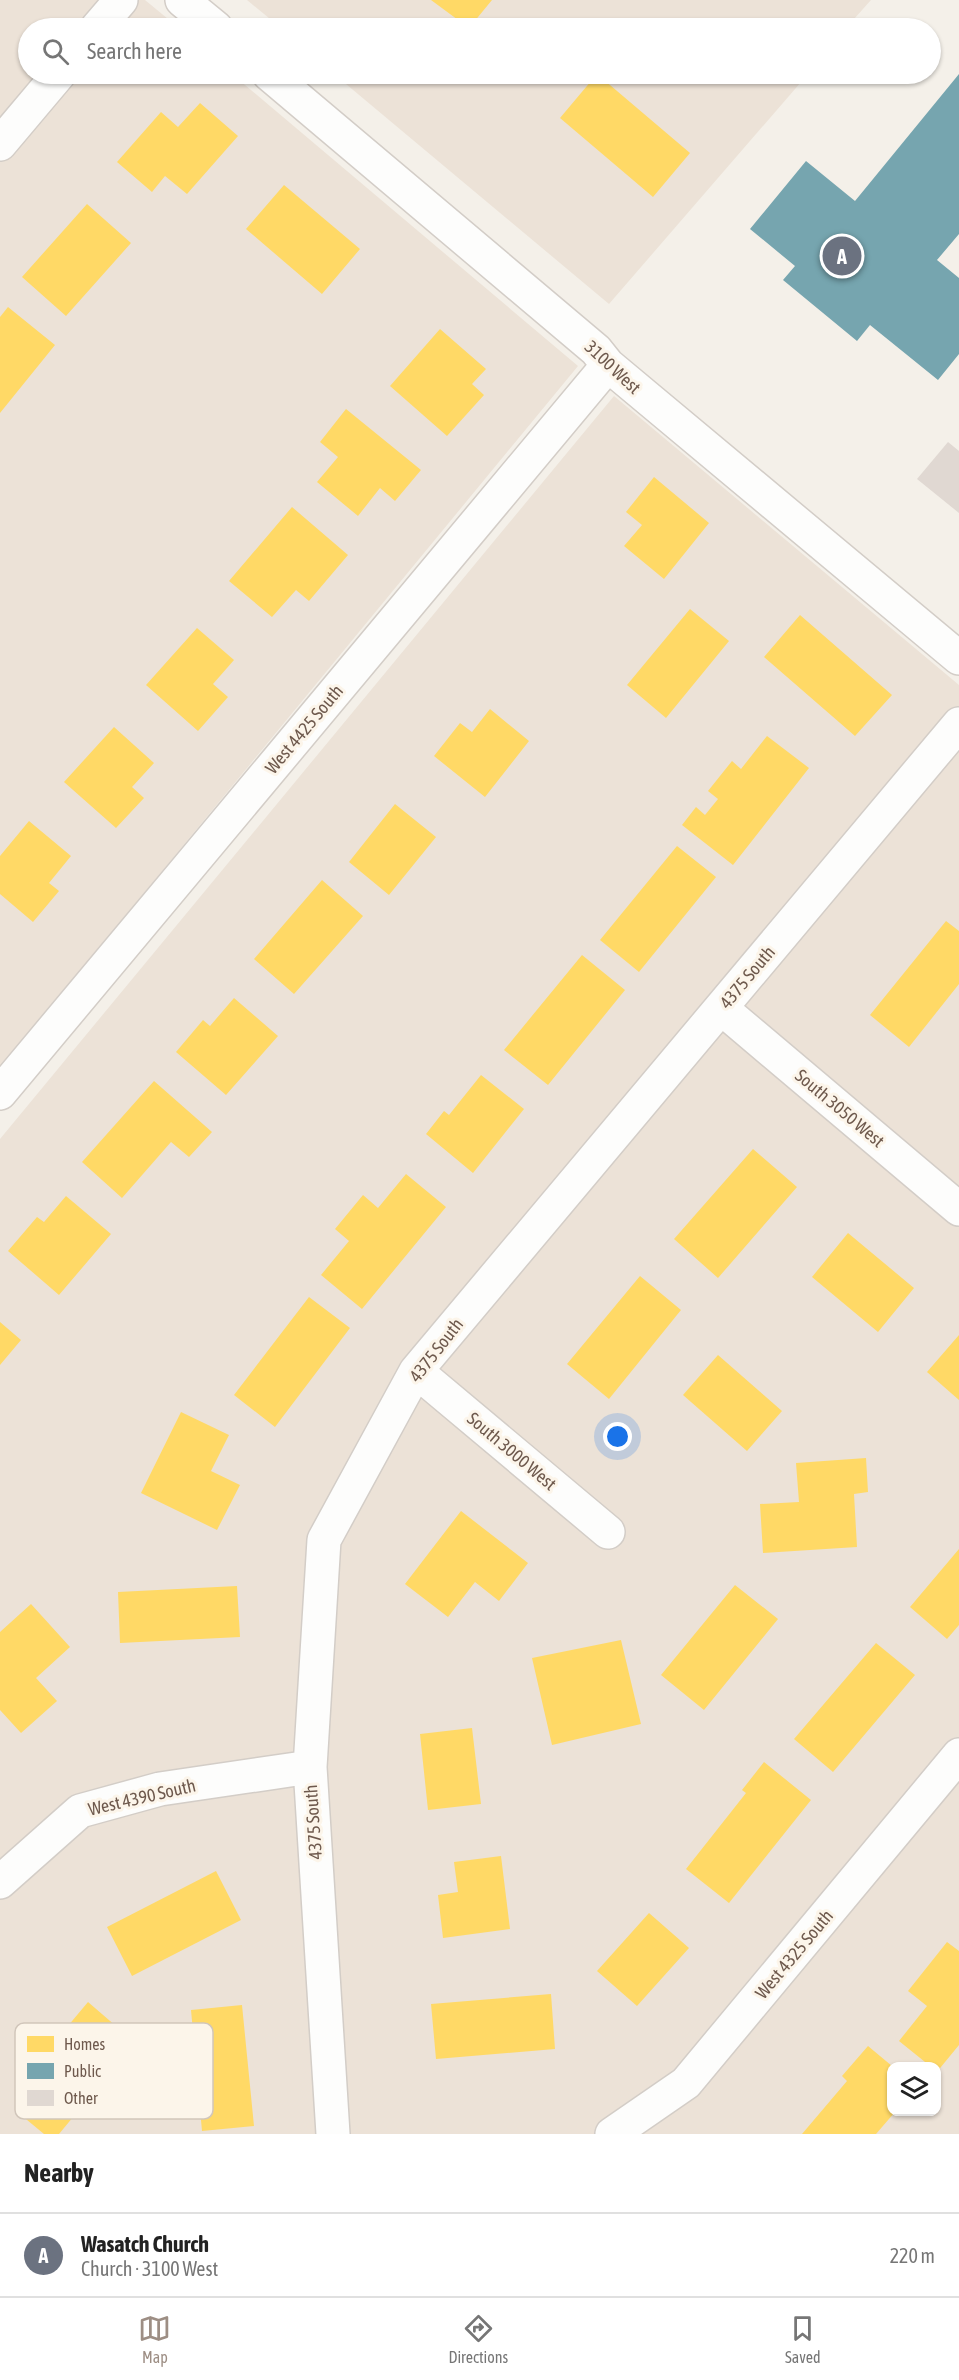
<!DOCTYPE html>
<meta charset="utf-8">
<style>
:root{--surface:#fff;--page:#f2f2f2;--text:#222;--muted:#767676;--line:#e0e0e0;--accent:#9d8e84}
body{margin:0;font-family:"Asap Condensed",sans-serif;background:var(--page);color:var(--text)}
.controls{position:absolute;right:18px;bottom:18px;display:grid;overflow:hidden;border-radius:12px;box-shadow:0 2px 4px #0004}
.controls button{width:54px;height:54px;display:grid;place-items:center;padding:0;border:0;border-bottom:2px solid var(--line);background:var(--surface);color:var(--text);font:30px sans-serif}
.you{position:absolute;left:618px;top:1437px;width:21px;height:21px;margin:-15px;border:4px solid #fff;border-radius:50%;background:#1a73e8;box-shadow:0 0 0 9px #1a73e833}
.badge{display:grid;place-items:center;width:39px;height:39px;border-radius:50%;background:var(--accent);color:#fff;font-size:20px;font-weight:700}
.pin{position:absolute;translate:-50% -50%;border:3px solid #fff;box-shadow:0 2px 6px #0006}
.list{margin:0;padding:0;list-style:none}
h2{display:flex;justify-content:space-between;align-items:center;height:78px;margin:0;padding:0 24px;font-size:26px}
h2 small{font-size:20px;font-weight:400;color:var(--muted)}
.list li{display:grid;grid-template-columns:39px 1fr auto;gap:18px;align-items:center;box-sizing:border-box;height:84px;padding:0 24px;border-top:2px solid var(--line)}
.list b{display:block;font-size:22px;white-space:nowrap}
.list p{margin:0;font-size:20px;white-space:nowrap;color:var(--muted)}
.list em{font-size:20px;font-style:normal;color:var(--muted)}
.icon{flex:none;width:33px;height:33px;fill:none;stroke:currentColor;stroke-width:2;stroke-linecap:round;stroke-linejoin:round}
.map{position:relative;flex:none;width:959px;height:2134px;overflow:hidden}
.search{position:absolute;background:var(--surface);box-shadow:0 2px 4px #0004;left:18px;right:18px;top:18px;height:66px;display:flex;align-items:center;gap:15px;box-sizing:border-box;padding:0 21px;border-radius:33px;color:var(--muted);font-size:22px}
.sheet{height:162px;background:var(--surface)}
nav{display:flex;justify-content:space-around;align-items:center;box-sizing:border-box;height:84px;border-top:2px solid var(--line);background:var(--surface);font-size:16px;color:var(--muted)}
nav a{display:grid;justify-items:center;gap:3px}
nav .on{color:var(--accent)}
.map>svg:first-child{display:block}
.residential{fill:#ece2d7;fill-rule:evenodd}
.homes{fill:#ffd966}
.public{fill:#76a5af}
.building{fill:#e0d8d2}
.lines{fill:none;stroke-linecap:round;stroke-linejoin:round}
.minor-casing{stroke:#d3cdc7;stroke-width:36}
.minor{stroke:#fdfdfc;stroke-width:33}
.labels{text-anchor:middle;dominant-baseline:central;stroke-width:6;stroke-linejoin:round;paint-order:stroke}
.street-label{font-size:18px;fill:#6e594d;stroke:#fcf5ea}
.key{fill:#fcf5ea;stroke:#d1c6bb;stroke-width:1.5}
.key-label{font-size:16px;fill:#6e594d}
</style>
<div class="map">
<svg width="959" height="2134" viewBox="0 0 959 2134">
<rect width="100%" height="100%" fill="#f4f0e9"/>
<path class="residential" d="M 0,0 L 145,0 L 179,28 L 28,28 L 28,74 L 232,74 L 578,366 L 0,1068 Z
M 247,0 L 871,0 L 846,28 L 281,28 Z
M 334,74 L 808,74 L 609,304 Z
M 614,396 L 959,685 L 959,2134 L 0,2134 L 0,1139 ZM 892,2066 L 936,2066 L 936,2112 L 892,2112 Z"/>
<path class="homes" d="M 431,0 L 492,0 L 469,28 Z
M 597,74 L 690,153 L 653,197 L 560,118 Z
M 200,103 L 238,136 L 187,194 L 165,176 L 152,192 L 117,162 L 161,112 L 178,127 Z
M 284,185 L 360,249 L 322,294 L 246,229 Z
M 87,204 L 131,243 L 66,316 L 22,277 Z
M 8,307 L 55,345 L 0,413 L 0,317 Z
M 440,329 L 486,369 L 472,384 L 484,395 L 447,436 L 390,386 Z
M 346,409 L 421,470 L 395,501 L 380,488 L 358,516 L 317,482 L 338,457 L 320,442 Z
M 654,477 L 709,523 L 664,579 L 624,546 L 642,525 L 626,512 Z
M 292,507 L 348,555 L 309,601 L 296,590 L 272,617 L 229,581 Z
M 690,609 L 729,641 L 666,718 L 627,685 Z
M 800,615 L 892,695 L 855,736 L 764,657 Z
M 197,628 L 234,660 L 213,684 L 228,697 L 198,731 L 146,685 Z
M 490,709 L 529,741 L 485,797 L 434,756 L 460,723 L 472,732 Z
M 114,727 L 154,763 L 132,787 L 144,798 L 116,828 L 64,782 Z
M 767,736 L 809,768 L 733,865 L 682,825 L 696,807 L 705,815 L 718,799 L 708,791 L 732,761 L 741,769 Z
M 395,804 L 436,837 L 389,895 L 349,862 Z
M 29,821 L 71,856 L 49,883 L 59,891 L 33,922 L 0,894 L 0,856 Z
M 677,846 L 716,877 L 639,972 L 600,940 Z
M 322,880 L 363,916 L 294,994 L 254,959 Z
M 946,921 L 959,931 L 959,984 L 909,1047 L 870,1015 Z
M 582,955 L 625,990 L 548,1085 L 504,1050 Z
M 234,998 L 278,1036 L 226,1095 L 176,1052 L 203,1020 L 210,1026 Z
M 481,1075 L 524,1109 L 473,1173 L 426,1134 L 444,1111 L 449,1115 Z
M 154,1081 L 212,1132 L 189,1157 L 171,1142 L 122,1198 L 82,1162 Z
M 753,1149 L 797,1187 L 718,1278 L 674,1239 Z
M 406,1174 L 446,1207 L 362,1309 L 321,1275 L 349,1241 L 335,1229 L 363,1195 L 378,1208 Z
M 66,1196 L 111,1234 L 59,1295 L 8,1251 L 37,1217 L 44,1222 Z
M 848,1233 L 914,1288 L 878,1332 L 812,1277 Z
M 640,1276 L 681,1310 L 609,1399 L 567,1364 Z
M 309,1297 L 350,1328 L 275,1427 L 234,1395 Z
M 0,1322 L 21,1340 L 0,1365 Z
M 959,1335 L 959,1400 L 927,1372 Z
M 718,1355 L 782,1411 L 747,1451 L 683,1395 Z
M 181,1412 L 229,1435 L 211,1471 L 240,1485 L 217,1530 L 141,1493 Z
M 866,1458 L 868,1492 L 854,1494 L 857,1547 L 763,1553 L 760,1504 L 799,1502 L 796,1463 Z
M 461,1511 L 528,1563 L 499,1601 L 475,1582 L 448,1617 L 405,1584 Z
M 959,1549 L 959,1625 L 947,1639 L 910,1607 Z
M 735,1585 L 778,1619 L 704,1710 L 661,1675 Z
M 237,1586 L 240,1637 L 120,1643 L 118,1592 Z
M 31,1604 L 70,1647 L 36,1678 L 57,1701 L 21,1733 L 0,1710 L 0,1632 Z
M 621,1640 L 641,1724 L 552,1745 L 532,1658 Z
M 876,1643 L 915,1675 L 833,1772 L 794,1739 Z
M 472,1728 L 481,1804 L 428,1810 L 420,1734 Z
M 764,1762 L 811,1800 L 729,1903 L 686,1869 L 746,1793 L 742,1790 Z
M 501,1856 L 510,1929 L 443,1938 L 438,1895 L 458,1892 L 454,1862 Z
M 216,1871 L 241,1920 L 132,1976 L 107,1927 Z
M 649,1913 L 689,1948 L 637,2006 L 597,1971 Z
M 947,1942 L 959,1951 L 959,2045 L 936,2073 L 936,2066 L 930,2066 L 899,2041 L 927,2006 L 908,1991 Z
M 551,1994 L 555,2049 L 436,2059 L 431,2004 Z
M 88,2002 L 138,2045 L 113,2074 L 120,2080 L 98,2107 L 88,2099 L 59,2134 L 44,2134 L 15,2110 L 42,2078 L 31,2070 Z
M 242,2005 L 254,2126 L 202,2131 L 191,2010 Z
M 868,2046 L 892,2066 L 892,2112 L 895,2112 L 876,2134 L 802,2134 L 847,2081 L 842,2076 Z"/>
<path class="public" d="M 959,74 L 959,234 L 937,260 L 959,278 L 959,354 L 938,380 L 870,325 L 857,341 L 783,280 L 795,266 L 750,229 L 806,161 L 855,201 Z"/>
<path class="building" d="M 948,442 L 959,451 L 959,513 L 917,479 Z"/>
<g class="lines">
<g class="minor-casing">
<path id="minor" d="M 182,0 L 216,28
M 97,28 L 121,0
M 269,74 L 596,350 L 608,365 L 959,658
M 0,144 L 59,74
M 721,1008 L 959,1209
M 0,1093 L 608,365
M 416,1371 L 608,1532
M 0,1882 L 80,1811 L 160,1789 L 310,1767
M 333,2134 L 310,1767 L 324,1540 L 416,1371 L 959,724
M 612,2134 L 686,2083 L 959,1755"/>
</g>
<use href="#minor" class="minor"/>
</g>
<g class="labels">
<g class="street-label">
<text transform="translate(613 367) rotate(43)">3100 West</text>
<text transform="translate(304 729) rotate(-50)">West 4425 South</text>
<text transform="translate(747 977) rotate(-50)">4375 South</text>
<text transform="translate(840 1108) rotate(40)">South 3050 West</text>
<text transform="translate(436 1350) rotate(-52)">4375 South</text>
<text transform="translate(512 1451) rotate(40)">South 3000 West</text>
<text transform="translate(142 1797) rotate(-13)">West 4390 South</text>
<text transform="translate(313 1822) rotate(-94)">4375 South</text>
<text transform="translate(794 1954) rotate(-50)">West 4325 South</text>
</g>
</g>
<rect x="15" y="2023" width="198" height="96" rx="9" class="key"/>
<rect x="27" y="2036" width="27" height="16" fill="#ffd966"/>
<rect x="27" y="2063" width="27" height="16" fill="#76a5af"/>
<rect x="27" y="2090" width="27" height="16" fill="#e0d8d2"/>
<g class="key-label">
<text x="64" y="2050">Homes</text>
<text x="64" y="2077">Public</text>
<text x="64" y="2104">Other</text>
</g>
</svg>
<div class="controls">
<button><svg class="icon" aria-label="layers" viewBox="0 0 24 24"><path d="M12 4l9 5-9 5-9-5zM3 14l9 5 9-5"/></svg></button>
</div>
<div class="you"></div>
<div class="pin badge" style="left:842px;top:256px;background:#6b7280">A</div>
<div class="search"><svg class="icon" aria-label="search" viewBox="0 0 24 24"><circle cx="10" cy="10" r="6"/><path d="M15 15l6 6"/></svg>Search here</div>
</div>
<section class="sheet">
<h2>Nearby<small></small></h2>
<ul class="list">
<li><span class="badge" style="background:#6b7280">A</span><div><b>Wasatch Church</b><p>Church · 3100 West</p></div><em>220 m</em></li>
</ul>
</section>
<nav>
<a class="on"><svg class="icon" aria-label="map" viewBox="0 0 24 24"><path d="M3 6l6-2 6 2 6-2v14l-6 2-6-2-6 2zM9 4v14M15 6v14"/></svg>Map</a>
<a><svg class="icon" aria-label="directions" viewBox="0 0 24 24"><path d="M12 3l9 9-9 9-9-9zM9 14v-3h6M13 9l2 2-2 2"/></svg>Directions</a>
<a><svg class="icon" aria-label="saved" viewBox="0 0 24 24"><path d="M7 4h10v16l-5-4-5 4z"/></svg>Saved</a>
</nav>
